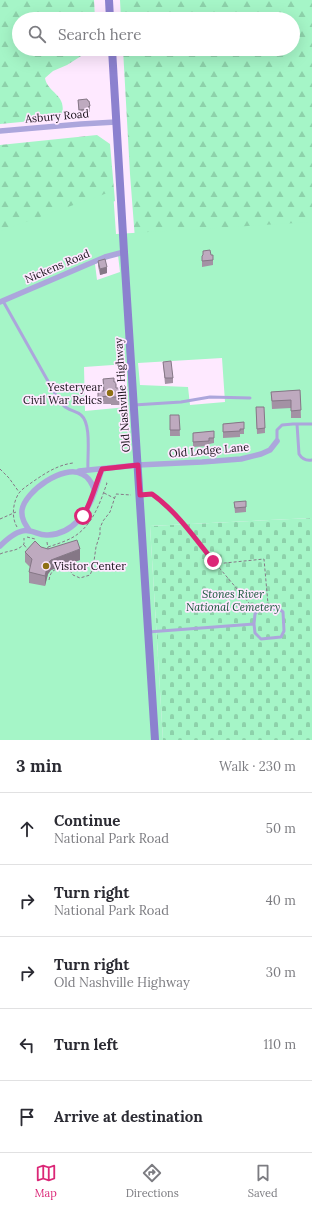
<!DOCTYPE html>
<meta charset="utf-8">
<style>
:root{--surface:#fff;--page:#f7f7f7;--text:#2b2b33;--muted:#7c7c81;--line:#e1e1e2;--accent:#db2777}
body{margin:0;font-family:Lora,serif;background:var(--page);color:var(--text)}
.stop{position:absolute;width:12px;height:12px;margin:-9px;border:3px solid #db2777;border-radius:50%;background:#fff}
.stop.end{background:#db2777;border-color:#fff;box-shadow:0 1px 4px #0008}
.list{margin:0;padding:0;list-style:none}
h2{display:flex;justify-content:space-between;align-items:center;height:52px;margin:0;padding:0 16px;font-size:17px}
h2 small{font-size:13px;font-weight:400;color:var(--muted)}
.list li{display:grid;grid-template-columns:26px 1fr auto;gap:12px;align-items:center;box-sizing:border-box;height:72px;padding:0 16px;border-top:1px solid var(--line)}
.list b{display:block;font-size:15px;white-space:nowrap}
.list p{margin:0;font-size:13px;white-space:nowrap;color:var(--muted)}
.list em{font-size:13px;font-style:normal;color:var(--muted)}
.icon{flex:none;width:22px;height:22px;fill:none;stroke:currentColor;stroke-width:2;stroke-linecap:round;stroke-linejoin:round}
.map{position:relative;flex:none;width:312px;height:740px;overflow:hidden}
.search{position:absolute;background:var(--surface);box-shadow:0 4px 16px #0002;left:12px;right:12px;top:12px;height:44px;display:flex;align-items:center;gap:10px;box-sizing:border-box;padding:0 14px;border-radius:22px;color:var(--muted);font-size:15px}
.sheet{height:412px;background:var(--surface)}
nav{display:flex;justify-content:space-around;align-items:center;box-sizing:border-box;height:56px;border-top:1px solid var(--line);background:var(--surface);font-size:11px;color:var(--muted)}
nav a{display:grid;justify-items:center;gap:2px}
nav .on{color:var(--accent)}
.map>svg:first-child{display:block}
.forest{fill:url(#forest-firs)}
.cemetery{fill:url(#cemetery-stones)}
.park{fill:#a5f5c7;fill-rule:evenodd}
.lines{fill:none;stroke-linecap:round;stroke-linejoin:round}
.path{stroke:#867887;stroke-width:1;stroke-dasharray:3 2;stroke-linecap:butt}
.service{stroke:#aca6dc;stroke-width:3}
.minor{stroke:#aca6dc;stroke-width:5.5}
.secondary{stroke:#8c81cf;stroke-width:8}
.wall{fill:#a392a4}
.shaded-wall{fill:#857786}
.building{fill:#beaabf;stroke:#857786}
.route{stroke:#db2777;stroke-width:5}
.poi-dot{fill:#8e7014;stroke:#fee9ff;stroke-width:1.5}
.labels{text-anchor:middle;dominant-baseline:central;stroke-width:3.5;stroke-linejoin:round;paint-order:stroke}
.street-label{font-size:11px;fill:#1a131b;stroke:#fee9ff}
.poi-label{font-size:11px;fill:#1a131b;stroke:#fee9ff;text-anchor:end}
.park-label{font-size:11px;font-style:italic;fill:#125435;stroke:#fee9ff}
</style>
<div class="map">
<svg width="312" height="740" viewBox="0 0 312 740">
<defs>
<pattern id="forest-firs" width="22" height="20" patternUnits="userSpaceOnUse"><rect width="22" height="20" fill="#a5f5c7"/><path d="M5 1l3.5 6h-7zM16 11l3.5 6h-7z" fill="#8dd1aa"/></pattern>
<pattern id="cemetery-stones" width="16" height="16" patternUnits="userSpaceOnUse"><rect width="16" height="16" fill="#a5f5c7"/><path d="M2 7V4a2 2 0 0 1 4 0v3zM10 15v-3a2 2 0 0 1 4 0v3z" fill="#8dd1aa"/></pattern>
</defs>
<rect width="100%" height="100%" fill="#fee9ff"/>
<path class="forest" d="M 0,0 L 94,0 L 95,19 L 19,19 L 19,49 L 90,49 L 89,51 L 67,65 L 53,71 L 45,78 C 47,93 69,95 61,117 L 53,119 L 0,124 Z
M 120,0 L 312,0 L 312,259 L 135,239 L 130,174 L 123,49 L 293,49 L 293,19 L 121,19 Z
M 97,135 L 110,144 L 115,201 L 40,231 L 0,250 L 0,145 Z"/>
<path class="cemetery" d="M 312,518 L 312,740 L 163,740 L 150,526 Z"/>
<path class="park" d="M 113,191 L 116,234 L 312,222 L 312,518 L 150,526 L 163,740 L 0,740 L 0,231 ZM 118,255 L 120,272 L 97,280 L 95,264 ZM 222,358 L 225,402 L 190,405 L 188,387 L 140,385 L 138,363 ZM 127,364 L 127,407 L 85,411 L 84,367 Z"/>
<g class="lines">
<path class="path" d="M 0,469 L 9,478 L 19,492
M 104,493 L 114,498
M 146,494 L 152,493 L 160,499 L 177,517 L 215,564 L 264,559 L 268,604
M 0,519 L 16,512
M 17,527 C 11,517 13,502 19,493 C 22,489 27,486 31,483 C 44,474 57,465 73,463
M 27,537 L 35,539
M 47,542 L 48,549
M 24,545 L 28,550
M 48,547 C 57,544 67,541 75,536 C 93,524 100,503 107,483 L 105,483
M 0,554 C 9,550 17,552 24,544 L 24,538
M 216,564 L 254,609
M 49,580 C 51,568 57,569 67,566 L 73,575 L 80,578 L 90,575 L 93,568 L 96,547 L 100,534 L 100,528 L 103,521 L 110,512 L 116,494 L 131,495"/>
<path class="service" d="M 3,301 L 58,399 C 61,403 63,406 67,408 C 71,411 77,411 81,415 C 92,424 87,457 88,470
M 134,405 L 181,402 L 210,397 L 250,398
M 297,424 L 299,454 C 302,459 306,461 312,460
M 277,441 L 277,430 L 282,425 L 293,424 L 312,424
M 278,608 L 283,612 L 284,631 L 281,637 L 261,639 L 255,633 L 254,624 L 255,614 L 259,609 Z
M 148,632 L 254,624"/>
<path class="minor" d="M 0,131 L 81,124 L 116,122
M 0,302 L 105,257 L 124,252
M 79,471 L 138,465 L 202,462 L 241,459 L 261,454 L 270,450 L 277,441
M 95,491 L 102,469
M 0,546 C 7,539 20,528 30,531 C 36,532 41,536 48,535 C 73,534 88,512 95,491 C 92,484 89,477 82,474 C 64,464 25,491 22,510 C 21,518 25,524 29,530"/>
<path class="secondary" d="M 109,0 L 110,19
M 112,49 L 124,252 L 155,740"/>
</g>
<path class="wall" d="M 78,100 L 90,106 L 90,112 L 89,112 L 89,114 L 79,115 Z
M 203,251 L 211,255 L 213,260 L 213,265 L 202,267 L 202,256 L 203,255 Z
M 98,261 L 107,273 L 100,275 L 98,266 Z
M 163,362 L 173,378 L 173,383 L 165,384 Z
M 103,379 L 114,382 L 116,388 L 122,397 L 122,405 L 111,405 L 111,404 L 98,404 L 98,391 L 103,391 Z
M 300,390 L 301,418 L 291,418 L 291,408 L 272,409 L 271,392 Z
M 256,407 L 265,428 L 265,433 L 257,434 Z
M 170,415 L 179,415 L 180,436 L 170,436 Z
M 244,422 L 244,434 L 240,434 L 240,437 L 223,438 L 223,424 Z
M 214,431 L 214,443 L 209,444 L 209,446 L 193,447 L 193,433 Z
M 234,502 L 246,507 L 246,512 L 235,513 Z
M 41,547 L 80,560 L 51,570 L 48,574 L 45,586 L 29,583 L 29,572 L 30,567 L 25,562 L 25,552 Z"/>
<path class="shaded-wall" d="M 107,267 L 107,273 L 100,275 L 100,269 Z
M 80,549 L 80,560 L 51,570 L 48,574 L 45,586 L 45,576 L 48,563 L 51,560 Z"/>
<path class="building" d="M 87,99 L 88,101 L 89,101 L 90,106 L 88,107 L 89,109 L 79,110 L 78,100 Z
M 210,250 L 211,255 L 213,255 L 213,260 L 202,261 L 202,256 L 203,255 L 203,251 Z
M 105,259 L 107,267 L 100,269 L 98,261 Z
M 171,361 L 173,378 L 165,378 L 163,362 Z
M 114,378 L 114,382 L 116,382 L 116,388 L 121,388 L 122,397 L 111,397 L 111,396 L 98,397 L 98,391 L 104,391 L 103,379 Z
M 300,390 L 301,410 L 291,411 L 291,400 L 272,401 L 271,392 Z
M 256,407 L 264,407 L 265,428 L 257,429 Z
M 170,415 L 179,415 L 180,430 L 170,430 Z
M 244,422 L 244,429 L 240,429 L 240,431 L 223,432 L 223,424 Z
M 214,431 L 214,438 L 209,438 L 209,441 L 193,442 L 193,433 Z
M 246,501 L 246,507 L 235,508 L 234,502 Z
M 77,540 L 80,549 L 51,560 L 48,563 L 45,576 L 29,572 L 32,559 L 25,552 L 35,541 L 41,547 L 48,549 Z"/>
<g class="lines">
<path class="route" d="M 83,516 C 92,501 95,485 102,469 L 138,465 L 140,495 L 152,494 C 176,511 195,538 213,561"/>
</g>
<g class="poi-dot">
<circle cx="110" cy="393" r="4"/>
<circle cx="46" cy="566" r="4"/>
</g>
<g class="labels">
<g class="street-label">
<text transform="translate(57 116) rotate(-5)">Asbury Road</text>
<text transform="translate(57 266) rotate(-23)">Nickens Road</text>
<text transform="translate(122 395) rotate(-94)">Old Nashville Highway</text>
<text transform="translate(209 450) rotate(-5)">Old Lodge Lane</text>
</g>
<g class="poi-label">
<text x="102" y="387">Yesteryear<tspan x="102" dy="13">Civil War Relics</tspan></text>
<text x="54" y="566" text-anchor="start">Visitor Center</text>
</g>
<g class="park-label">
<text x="233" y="594">Stones River<tspan x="233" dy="13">National Cemetery</tspan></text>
</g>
</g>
</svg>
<div class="stop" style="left:83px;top:516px"></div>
<div class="stop end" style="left:213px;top:561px"></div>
<div class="search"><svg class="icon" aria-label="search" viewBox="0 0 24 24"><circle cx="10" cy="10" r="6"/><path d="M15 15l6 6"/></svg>Search here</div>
</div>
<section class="sheet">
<h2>3 min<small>Walk · 230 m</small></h2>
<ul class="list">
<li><svg class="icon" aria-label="ahead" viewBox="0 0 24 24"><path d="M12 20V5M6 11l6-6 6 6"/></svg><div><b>Continue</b><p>National Park Road</p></div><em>50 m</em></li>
<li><svg class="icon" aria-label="right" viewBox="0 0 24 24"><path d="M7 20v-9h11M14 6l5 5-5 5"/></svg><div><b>Turn right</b><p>National Park Road</p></div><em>40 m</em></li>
<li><svg class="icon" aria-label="right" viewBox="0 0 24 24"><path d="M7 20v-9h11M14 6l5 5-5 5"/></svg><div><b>Turn right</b><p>Old Nashville Highway</p></div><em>30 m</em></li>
<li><svg class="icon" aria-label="left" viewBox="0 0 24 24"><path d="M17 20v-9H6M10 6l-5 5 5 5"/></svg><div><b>Turn left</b></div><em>110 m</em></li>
<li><svg class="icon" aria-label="arrive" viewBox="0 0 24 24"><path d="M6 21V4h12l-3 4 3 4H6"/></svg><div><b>Arrive at destination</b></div></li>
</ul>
</section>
<nav>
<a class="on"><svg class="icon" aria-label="map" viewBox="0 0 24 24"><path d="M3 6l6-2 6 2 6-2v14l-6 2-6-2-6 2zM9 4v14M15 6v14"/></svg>Map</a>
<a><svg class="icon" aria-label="directions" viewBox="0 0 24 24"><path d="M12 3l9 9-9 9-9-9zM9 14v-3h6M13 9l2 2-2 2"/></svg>Directions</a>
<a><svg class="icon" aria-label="saved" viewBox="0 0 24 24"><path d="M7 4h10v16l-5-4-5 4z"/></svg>Saved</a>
</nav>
